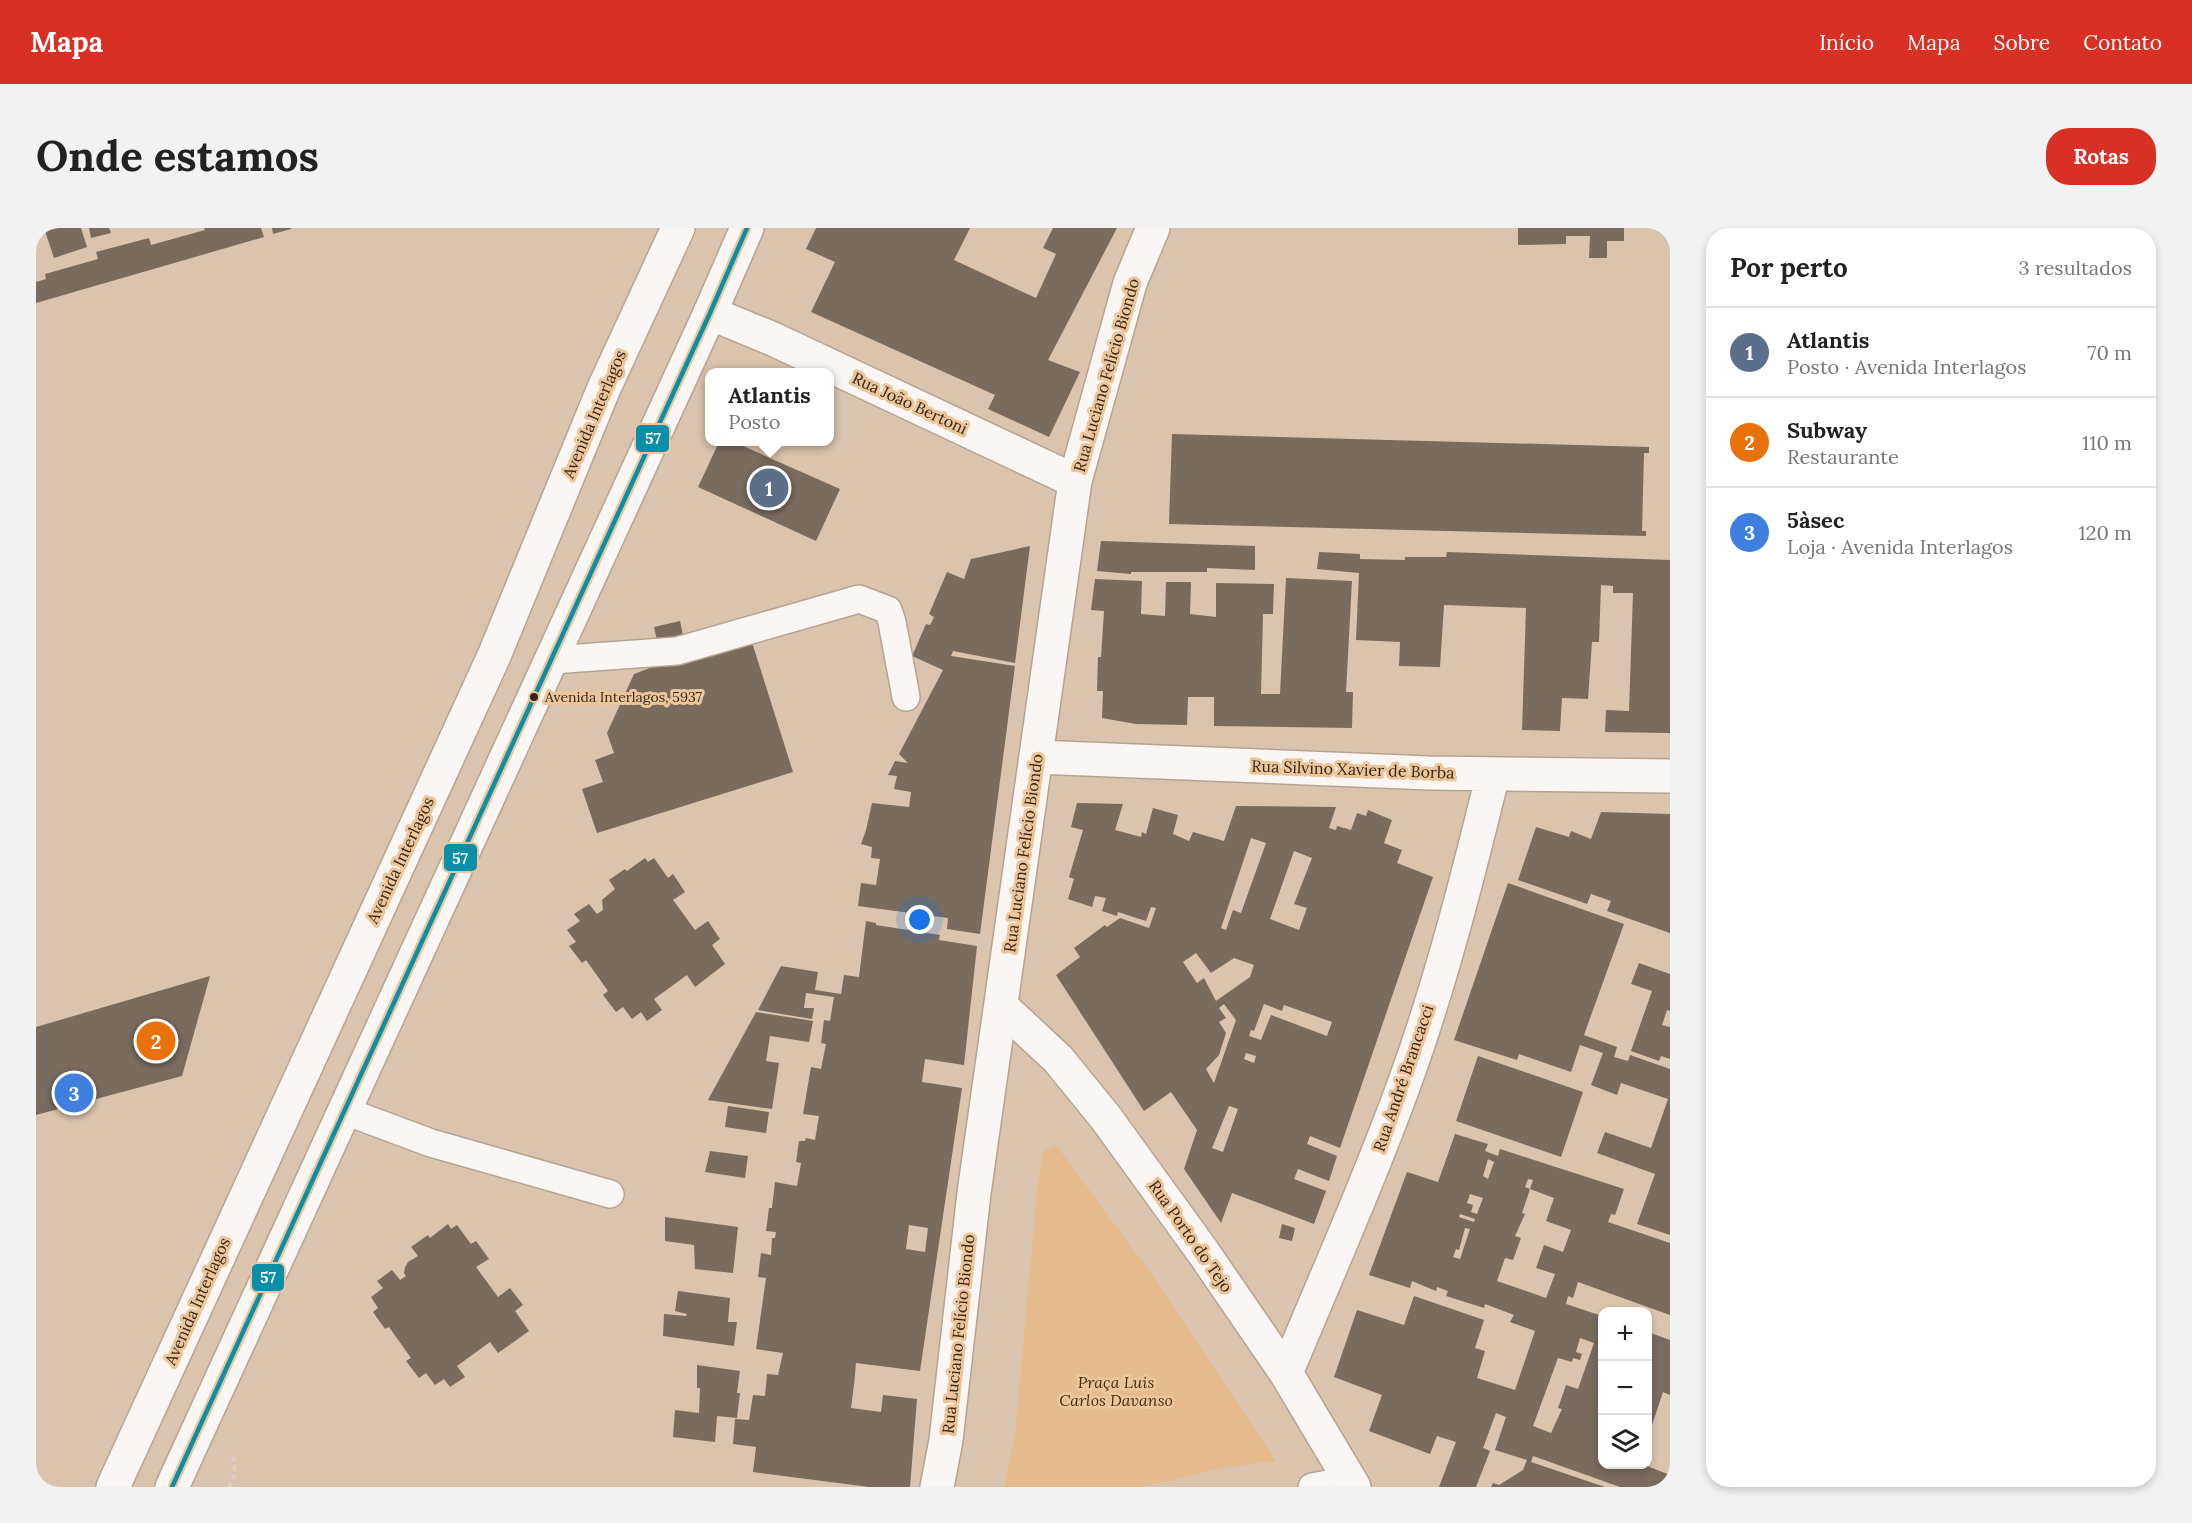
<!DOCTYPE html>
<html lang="pt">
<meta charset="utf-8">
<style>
:root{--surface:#fff;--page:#f2f2f2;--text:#222;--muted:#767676;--line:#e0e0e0;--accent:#d93025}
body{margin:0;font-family:Lora,serif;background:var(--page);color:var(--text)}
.controls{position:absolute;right:18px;bottom:18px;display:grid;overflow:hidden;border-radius:12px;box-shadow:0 3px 9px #0003}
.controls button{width:54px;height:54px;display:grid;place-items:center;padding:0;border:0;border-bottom:2px solid var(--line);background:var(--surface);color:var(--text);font:30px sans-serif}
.you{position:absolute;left:884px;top:692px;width:21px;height:21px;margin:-15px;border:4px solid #fff;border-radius:50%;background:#1a73e8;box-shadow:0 0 0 9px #1a73e833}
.badge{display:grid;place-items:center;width:39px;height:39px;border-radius:50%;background:var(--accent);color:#fff;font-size:20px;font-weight:700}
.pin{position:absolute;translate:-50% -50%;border:3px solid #fff;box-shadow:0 2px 6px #0006}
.popup{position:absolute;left:669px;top:140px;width:129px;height:78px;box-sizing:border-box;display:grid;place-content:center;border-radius:12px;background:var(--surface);filter:drop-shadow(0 2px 4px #0005);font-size:20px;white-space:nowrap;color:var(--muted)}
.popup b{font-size:22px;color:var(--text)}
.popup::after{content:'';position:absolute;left:50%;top:100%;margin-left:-12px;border:12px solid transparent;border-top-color:var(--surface)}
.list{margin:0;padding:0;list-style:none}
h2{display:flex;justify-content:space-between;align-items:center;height:78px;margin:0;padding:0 24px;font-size:26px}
h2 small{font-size:20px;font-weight:400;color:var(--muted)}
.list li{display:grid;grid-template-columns:39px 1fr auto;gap:18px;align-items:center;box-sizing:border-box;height:90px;padding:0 24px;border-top:2px solid var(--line)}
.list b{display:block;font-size:22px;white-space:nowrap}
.list p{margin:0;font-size:20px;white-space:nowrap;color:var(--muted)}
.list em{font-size:20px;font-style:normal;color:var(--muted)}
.icon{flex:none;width:33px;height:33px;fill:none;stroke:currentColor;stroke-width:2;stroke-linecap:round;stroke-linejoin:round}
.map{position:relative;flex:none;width:1634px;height:1259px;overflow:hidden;border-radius:24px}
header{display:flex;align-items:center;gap:36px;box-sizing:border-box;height:84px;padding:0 30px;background:var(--accent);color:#fff}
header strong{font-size:28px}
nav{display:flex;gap:33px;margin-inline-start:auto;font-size:21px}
.intro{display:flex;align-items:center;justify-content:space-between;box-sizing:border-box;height:144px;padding:0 36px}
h1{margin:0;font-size:42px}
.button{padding:15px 27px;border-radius:24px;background:var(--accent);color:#fff;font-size:21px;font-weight:700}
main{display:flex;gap:36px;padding:0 36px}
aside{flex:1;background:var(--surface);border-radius:24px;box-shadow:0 3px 9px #0003}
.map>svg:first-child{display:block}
.green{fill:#e5ba8c}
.building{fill:#796b5d;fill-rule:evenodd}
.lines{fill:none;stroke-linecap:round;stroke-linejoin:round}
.service-casing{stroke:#b5a493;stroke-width:30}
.minor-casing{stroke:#b5a493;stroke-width:36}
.primary-casing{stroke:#b5a493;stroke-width:36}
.path{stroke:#d9d2ca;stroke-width:4;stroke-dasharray:4.5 4.5;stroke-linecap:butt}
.service{stroke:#f9f6f3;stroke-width:27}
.minor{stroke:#f9f6f3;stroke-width:33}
.primary{stroke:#f9f6f3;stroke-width:33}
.bus-1-casing{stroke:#edc59b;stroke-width:9}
.bus-1{stroke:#0a8fa9;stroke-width:4.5}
.bus-dot{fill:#342514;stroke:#edc59b;stroke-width:2}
.labels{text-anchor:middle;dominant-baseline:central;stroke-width:6;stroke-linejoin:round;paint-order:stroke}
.bus-label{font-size:14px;fill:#342514;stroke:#edc59b;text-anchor:start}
.street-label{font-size:16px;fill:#342514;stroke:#edc59b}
.park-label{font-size:16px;font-style:italic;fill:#482e0e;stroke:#edc59b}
.line-badge{stroke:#edc59b;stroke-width:2}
.badge-label{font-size:16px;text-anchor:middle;font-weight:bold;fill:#fff}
</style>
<header>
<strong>Mapa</strong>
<nav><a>Início</a><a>Mapa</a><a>Sobre</a><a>Contato</a></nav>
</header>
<div class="intro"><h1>Onde estamos</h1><a class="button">Rotas</a></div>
<main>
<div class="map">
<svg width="1634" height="1259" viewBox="0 0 1634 1259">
<rect width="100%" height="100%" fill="#dac4ae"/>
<path class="green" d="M 1020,917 L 1120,1052 L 1240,1233 L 1187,1240 L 1105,1259 L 968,1259 L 979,1207 L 1001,963 L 1007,924 Z"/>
<path class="building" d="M 8,0 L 45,0 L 51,19 L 18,30 Z
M 53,0 L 73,0 L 75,5 L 55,10 Z
M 168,0 L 225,0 L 228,9 L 0,75 L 0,54 L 10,51 L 9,46 L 62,31 L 60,24 L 113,10 L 115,17 L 169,2 Z
M 236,0 L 255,0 L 255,1 L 237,6 Z
M 780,0 L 934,0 L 918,32 L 1000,70 L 1020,26 L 1007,20 L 1017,0 L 1081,0 L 1012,132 L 1044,144 L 1013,209 L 952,181 L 959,167 L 775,84 L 799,34 L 770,21 Z
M 1482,0 L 1588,0 L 1588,13 L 1571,13 L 1571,30 L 1553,30 L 1554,8 L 1530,8 L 1530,16 L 1482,17 Z
M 1136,206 L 1613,219 L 1613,225 L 1608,225 L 1606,303 L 1610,303 L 1610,308 L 1133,296 Z
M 683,214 L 698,214 L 804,261 L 780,313 L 662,259 Z
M 1065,313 L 1219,318 L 1219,342 L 1171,340 L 1171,344 L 1095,344 L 1095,346 L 1061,343 Z
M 994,318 L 979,435 L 917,423 L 915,428 L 979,438 L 944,706 L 911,701 L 912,690 L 822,678 L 825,655 L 840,657 L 844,631 L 835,630 L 836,619 L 825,616 L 830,602 L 836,575 L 873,579 L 875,564 L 858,561 L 861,548 L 852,547 L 859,533 L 872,535 L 863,526 L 907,442 L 876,428 L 890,396 L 894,397 L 898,389 L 893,386 L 911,344 L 928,351 L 935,331 Z
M 1283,324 L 1324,326 L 1324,331 L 1369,332 L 1369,329 L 1410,329 L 1411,324 L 1634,332 L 1634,505 L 1569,504 L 1570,482 L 1593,483 L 1597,365 L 1577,365 L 1577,358 L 1565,357 L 1563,414 L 1556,414 L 1552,471 L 1526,470 L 1524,503 L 1486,502 L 1490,380 L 1408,377 L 1404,439 L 1363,438 L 1364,414 L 1320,412 L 1323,345 L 1281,341 Z
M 1250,350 L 1316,353 L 1310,464 L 1317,464 L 1316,500 L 1178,498 L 1178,469 L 1152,469 L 1151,497 L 1100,496 L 1066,490 L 1067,463 L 1061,463 L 1062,429 L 1065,429 L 1068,383 L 1055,382 L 1059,351 L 1106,353 L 1105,386 L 1129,388 L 1130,354 L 1155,354 L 1154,386 L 1180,389 L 1180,355 L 1238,356 L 1237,386 L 1227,386 L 1225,466 L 1244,466 Z
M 644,393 L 647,407 L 621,412 L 618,399 Z
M 714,408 L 757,544 L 561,605 L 546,561 L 567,554 L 559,532 L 578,525 L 571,505 L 598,446 L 645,428 Z
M 1041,575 L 1087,576 L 1079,602 L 1105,609 L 1106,604 L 1110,606 L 1117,580 L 1142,587 L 1137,606 L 1153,613 L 1157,604 L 1188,613 L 1200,578 L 1300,579 L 1293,600 L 1300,602 L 1301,598 L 1315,602 L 1321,585 L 1330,588 L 1332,582 L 1356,592 L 1348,615 L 1366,622 L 1361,635 L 1397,649 L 1304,920 L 1274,908 L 1271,916 L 1301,928 L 1293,953 L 1262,941 L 1258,951 L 1290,963 L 1278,996 L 1196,965 L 1185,995 L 1148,941 L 1161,902 L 1135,864 L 1108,883 L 1020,747 L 1044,729 L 1038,720 L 1069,697 L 1071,699 L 1084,690 L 1113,700 L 1120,680 L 1115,679 L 1110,693 L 1082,684 L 1081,688 L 1066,683 L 1070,670 L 1059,668 L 1056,679 L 1032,671 L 1038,651 L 1033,649 L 1047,602 L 1035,599 ZM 1215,610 L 1230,615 L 1205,685 L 1197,682 L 1190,702 L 1185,700 ZM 1258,623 L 1276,630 L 1258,676 L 1271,680 L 1263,702 L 1234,691 ZM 1160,725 L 1175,745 L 1198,730 L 1218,737 L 1214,749 L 1180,773 L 1168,750 L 1161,755 L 1147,734 ZM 1188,776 L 1200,792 L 1178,855 L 1170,841 L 1183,827 L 1190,805 L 1183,794 L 1190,790 L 1183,780 ZM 1228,776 L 1246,783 L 1248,777 L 1296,794 L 1291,808 L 1235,787 L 1225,812 L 1213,808 L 1215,802 L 1218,803 ZM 1210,825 L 1220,828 L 1218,835 L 1208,831 ZM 1193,878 L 1202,881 L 1187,924 L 1176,920 Z
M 1565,584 L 1634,586 L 1634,705 L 1571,683 L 1575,673 L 1555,666 L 1551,676 L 1482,652 L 1500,599 L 1533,609 L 1535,603 L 1555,611 Z
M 609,630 L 612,634 L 618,630 L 632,650 L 637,646 L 649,664 L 637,672 L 659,702 L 672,693 L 684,711 L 676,717 L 689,736 L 659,759 L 651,747 L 618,771 L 626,782 L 611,793 L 605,784 L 596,791 L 587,779 L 580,784 L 567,767 L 572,763 L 550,732 L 546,735 L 533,718 L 540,714 L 531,702 L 544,693 L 538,686 L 553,676 L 561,686 L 567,682 L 566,672 L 579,661 L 573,652 L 589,641 L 591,643 Z
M 1472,655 L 1588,696 L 1548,807 L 1581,819 L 1578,829 L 1592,833 L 1594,827 L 1634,841 L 1634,1007 L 1601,996 L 1619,946 L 1561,925 L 1569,904 L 1615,920 L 1632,871 L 1585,855 L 1581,867 L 1555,857 L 1567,825 L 1544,817 L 1535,844 L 1483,826 L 1481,832 L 1418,812 Z
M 830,693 L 840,695 L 840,697 L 904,707 L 903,712 L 941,718 L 928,837 L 889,831 L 886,854 L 926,860 L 884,1143 L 820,1135 L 818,1157 L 815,1180 L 845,1184 L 847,1167 L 881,1171 L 874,1259 L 833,1259 L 717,1244 L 720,1219 L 697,1216 L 699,1191 L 713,1192 L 717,1167 L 729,1168 L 731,1146 L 742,1147 L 747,1125 L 720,1121 L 730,1050 L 722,1049 L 725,1025 L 735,1027 L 736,1010 L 739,1010 L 740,1004 L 730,1003 L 733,980 L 736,980 L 739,954 L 761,958 L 765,935 L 760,934 L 763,913 L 769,913 L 770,910 L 779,912 L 783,888 L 767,886 L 775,839 L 785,841 L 790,816 L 785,815 L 788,792 L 794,793 L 798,769 L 770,765 L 768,780 L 778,780 L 776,791 L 722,782 L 745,738 L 782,744 L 779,762 L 805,766 L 808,747 L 823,749 ZM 873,997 L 892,1000 L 889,1024 L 870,1021 Z
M 1603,735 L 1634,746 L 1634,783 L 1631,782 L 1626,797 L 1634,799 L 1634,831 L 1625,828 L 1623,833 L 1595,823 L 1616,763 L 1595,756 Z
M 174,748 L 146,848 L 0,887 L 0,799 Z
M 720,784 L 777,793 L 773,814 L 734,808 L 730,833 L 743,835 L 736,881 L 672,872 Z
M 1442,828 L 1547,864 L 1525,929 L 1420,893 Z
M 692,878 L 733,884 L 730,905 L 689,899 Z
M 1419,906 L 1452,916 L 1449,923 L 1462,928 L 1464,921 L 1588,961 L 1579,987 L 1575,986 L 1572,994 L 1634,1015 L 1634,1087 L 1542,1054 L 1537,1070 L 1532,1068 L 1530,1076 L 1566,1088 L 1566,1236 L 1606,1236 L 1634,1247 L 1632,1259 L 1584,1259 L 1497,1228 L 1495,1234 L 1569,1259 L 1455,1259 L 1457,1255 L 1463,1257 L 1487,1242 L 1491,1232 L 1459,1222 L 1470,1189 L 1460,1185 L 1447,1220 L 1454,1223 L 1440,1259 L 1403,1259 L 1420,1214 L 1401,1208 L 1394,1226 L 1333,1203 L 1346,1167 L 1298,1149 L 1321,1082 L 1368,1097 L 1378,1068 L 1448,1092 L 1439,1120 L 1449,1123 L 1441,1150 L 1479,1162 L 1499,1103 L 1474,1094 L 1478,1087 L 1449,1076 L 1448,1080 L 1410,1068 L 1412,1063 L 1401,1059 L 1400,1063 L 1376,1053 L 1374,1060 L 1333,1047 L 1371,944 L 1402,954 ZM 1452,931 L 1458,934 L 1452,951 L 1447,948 ZM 1492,951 L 1497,952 L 1494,961 L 1518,970 L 1510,993 L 1535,1002 L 1527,1024 L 1508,1017 L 1500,1040 L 1519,1046 L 1510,1070 L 1461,1053 L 1469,1030 L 1477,1032 L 1485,1010 L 1479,1008 L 1489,986 L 1486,985 L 1494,961 L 1489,959 ZM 1434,966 L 1447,970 L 1441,986 L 1435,984 L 1437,977 L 1431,975 ZM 1424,986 L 1439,991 L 1438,994 L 1423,989 ZM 1429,1000 L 1434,1001 L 1424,1031 L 1417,1029 L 1420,1021 L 1423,1022 ZM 1544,1110 L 1558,1115 L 1542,1161 L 1530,1157 L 1522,1180 L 1526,1181 L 1515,1205 L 1497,1198 L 1522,1130 L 1536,1134 L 1537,1130 L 1544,1132 L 1546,1126 L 1540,1124 Z
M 674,923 L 712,928 L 709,950 L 669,944 Z
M 629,989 L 702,999 L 697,1045 L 659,1041 L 658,1017 L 629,1013 Z
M 412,996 L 415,1001 L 421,997 L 435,1016 L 440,1013 L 453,1031 L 440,1039 L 462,1069 L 474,1060 L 487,1077 L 479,1083 L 493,1103 L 462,1125 L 454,1114 L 421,1138 L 429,1149 L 414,1159 L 408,1151 L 399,1157 L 390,1145 L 383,1150 L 370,1133 L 375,1130 L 353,1099 L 349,1101 L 337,1084 L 342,1080 L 335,1069 L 347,1060 L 341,1053 L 356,1042 L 364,1052 L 370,1048 L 368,1045 L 369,1039 L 372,1034 L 382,1028 L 375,1019 L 392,1007 L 394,1010 Z
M 1246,996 L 1259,1000 L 1256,1013 L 1243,1010 Z
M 642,1063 L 694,1070 L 692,1094 L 701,1094 L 698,1118 L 627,1108 L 628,1086 L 650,1088 L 651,1086 L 639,1083 Z
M 1612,1104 L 1634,1112 L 1634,1167 L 1627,1164 L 1612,1209 Z
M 661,1137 L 704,1143 L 701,1165 L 704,1165 L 701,1190 L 681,1188 L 679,1214 L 637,1209 L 639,1182 L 663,1185 L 664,1160 L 661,1160 Z"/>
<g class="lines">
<g class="service-casing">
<path id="service" d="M 516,432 L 641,423 L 823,371 L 852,382 L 856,394 L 870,469
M 309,883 L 395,915 L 574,966
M 1276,1259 L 1313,1252"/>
</g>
<g class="minor-casing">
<path id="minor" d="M 674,85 L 737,111 L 1039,253
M 1000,529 L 1393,545 L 1634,548
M 965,778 L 1022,831 L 1070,890 L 1167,1024 L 1250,1145 L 1318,1259
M 1250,1145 C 1291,1047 1334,950 1370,851 C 1406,751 1432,648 1457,546
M 901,1259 L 910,1212 L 938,965 L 1039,253 L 1094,55 L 1117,0"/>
</g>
<g class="primary-casing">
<path id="primary" d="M 77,1259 L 458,428 L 568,160 L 642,0
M 136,1259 L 674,85 L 711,0"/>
</g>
<path class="path" d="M 193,1259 L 199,1246 L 197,1226"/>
<use href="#service" class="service"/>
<use href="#minor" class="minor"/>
<use href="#primary" class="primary"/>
<g class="bus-1-casing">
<path id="bus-1" d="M 136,1259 L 674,85 L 711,0"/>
</g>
<use href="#bus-1" class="bus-1"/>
</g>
<circle class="bus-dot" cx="498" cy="469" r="5"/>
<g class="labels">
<g class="bus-label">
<text x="509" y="469">Avenida Interlagos, 5937</text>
</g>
<g class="street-label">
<text transform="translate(1070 147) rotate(-74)">Rua Luciano Felício Biondo</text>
<text transform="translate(874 175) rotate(25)">Rua João Bertoni</text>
<text transform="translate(558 186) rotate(-67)">Avenida Interlagos</text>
<text transform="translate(1317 541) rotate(2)">Rua Silvino Xavier de Borba</text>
<text transform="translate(987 625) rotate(-82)">Rua Luciano Felício Biondo</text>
<text transform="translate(364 632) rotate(-65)">Avenida Interlagos</text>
<text transform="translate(1367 850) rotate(-71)">Rua André Brancacci</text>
<text transform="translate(1155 1008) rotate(55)">Rua Porto do Tejo</text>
<text transform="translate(161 1073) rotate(-66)">Avenida Interlagos</text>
<text transform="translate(922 1106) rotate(-84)">Rua Luciano Felício Biondo</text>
</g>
<g class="park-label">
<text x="1080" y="1154">Praça Luis<tspan x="1080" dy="18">Carlos Davanso</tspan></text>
</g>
</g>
<g class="line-badge">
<rect x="599" y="196" width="35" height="29" rx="6" fill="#0a8fa9"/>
<rect x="407" y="615" width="35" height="29" rx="6" fill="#0a8fa9"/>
<rect x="215" y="1035" width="34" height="29" rx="6" fill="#0a8fa9"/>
</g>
<g class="badge-label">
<text x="617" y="216">57</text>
<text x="424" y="636">57</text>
<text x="232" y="1055">57</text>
</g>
</svg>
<div class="controls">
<button>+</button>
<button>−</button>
<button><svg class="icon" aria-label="layers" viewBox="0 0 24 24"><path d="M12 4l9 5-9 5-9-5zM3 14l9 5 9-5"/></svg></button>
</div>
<div class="you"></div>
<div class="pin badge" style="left:733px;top:260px;background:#5c6f8a">1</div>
<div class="popup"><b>Atlantis</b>Posto</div>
<div class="pin badge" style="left:120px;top:813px;background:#e8710a">2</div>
<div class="pin badge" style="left:38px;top:865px;background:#3f7fe0">3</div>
</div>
<aside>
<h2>Por perto<small>3 resultados</small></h2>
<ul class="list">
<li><span class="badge" style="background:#5c6f8a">1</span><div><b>Atlantis</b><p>Posto · Avenida Interlagos</p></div><em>70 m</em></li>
<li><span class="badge" style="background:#e8710a">2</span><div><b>Subway</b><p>Restaurante</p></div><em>110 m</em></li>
<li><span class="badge" style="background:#3f7fe0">3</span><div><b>5àsec</b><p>Loja · Avenida Interlagos</p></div><em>120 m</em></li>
</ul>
</aside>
</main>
